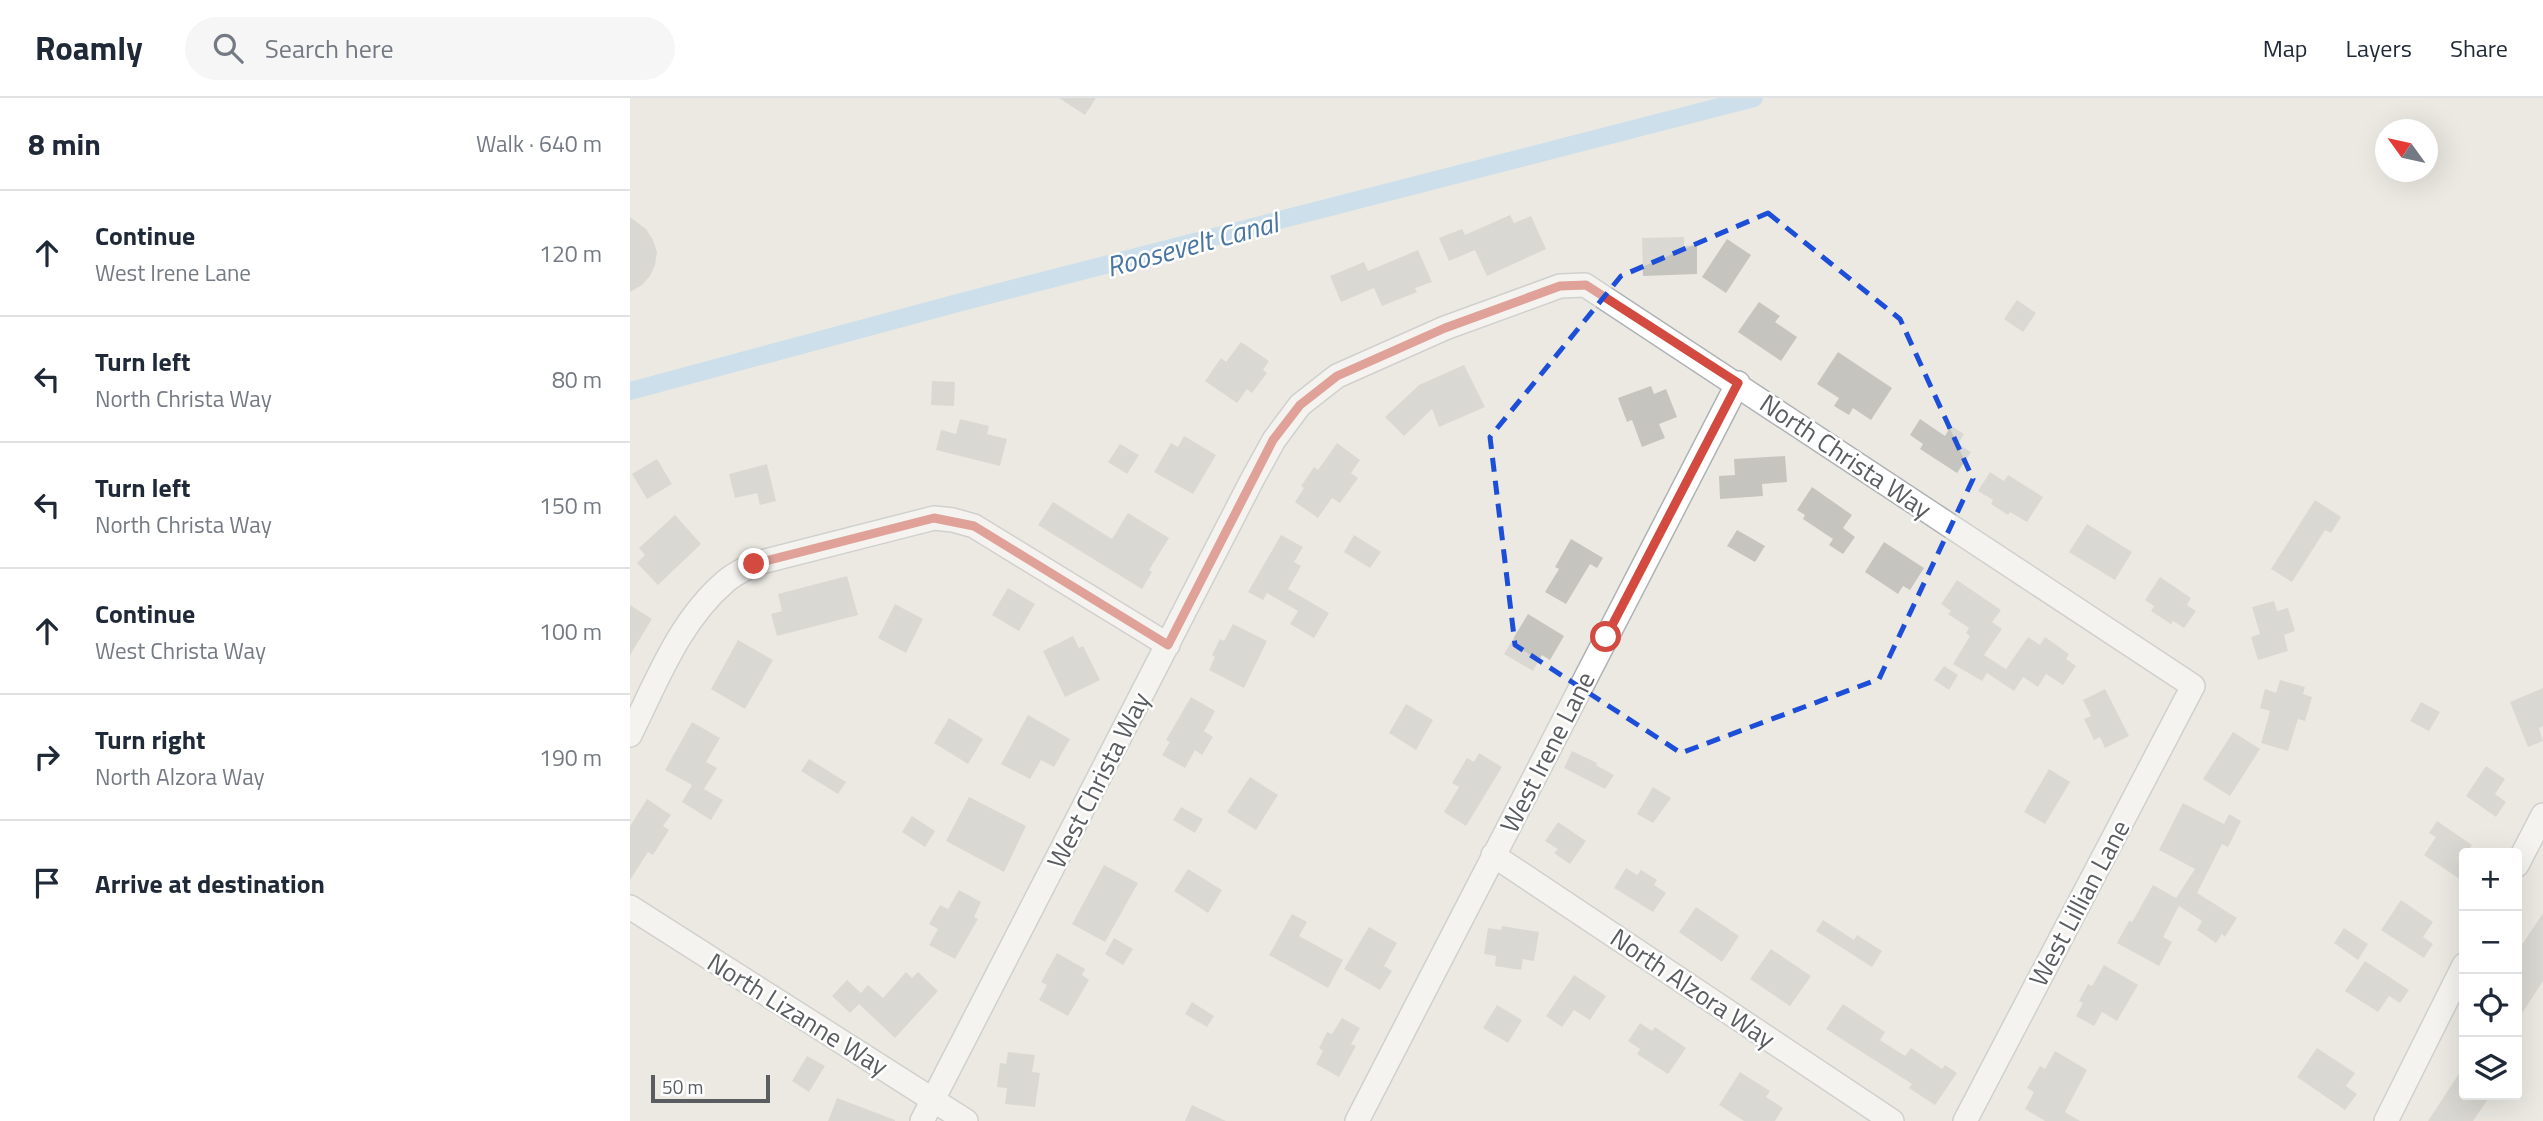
<!DOCTYPE html>
<meta charset="utf-8">
<style>
:root{--surface:#fff;--page:#f6f6f7;--text:#1f2937;--muted:#747a83;--line:#e0e1e3}
body{margin:0;font-family:"Titillium Web",sans-serif;background:var(--page);color:var(--text)}
.controls{position:absolute;right:21px;bottom:21px;display:grid;overflow:hidden;border-radius:7px;box-shadow:0 7px 28px #0002}
.controls button{width:63px;height:63px;display:grid;place-items:center;padding:0;border:0;border-bottom:2px solid var(--line);background:var(--surface);color:var(--text);font:35px sans-serif}
.compass{position:absolute;left:1745px;top:21px;width:63px;height:63px;border-radius:50%;background:var(--surface);box-shadow:0 7px 28px #0002;rotate:303deg}
.scale{position:absolute;left:21px;bottom:18px;width:119px;box-sizing:border-box;padding-left:7px;border:4px solid #5a5d60;border-top:0;font-size:19px;line-height:24px;white-space:nowrap;color:#5a5d60;-webkit-text-stroke:5px #fff;paint-order:stroke}
.stop{position:absolute;width:21px;height:21px;margin:-16px;border:5px solid #d34b40;border-radius:50%;background:#fff}
.stop.end{background:#d34b40;border-color:#fff;box-shadow:0 2px 7px #0008}
.list{margin:0;padding:0;list-style:none}
h2{display:flex;justify-content:space-between;align-items:center;height:91px;margin:0;padding:0 28px;font-size:30px}
h2 small{font-size:23px;font-weight:400;color:var(--muted)}
.list li{display:grid;grid-template-columns:46px 1fr auto;gap:21px;align-items:center;box-sizing:border-box;height:126px;padding:0 28px;border-top:2px solid var(--line)}
.list b{display:block;font-size:26px;white-space:nowrap}
.list p{margin:0;font-size:23px;white-space:nowrap;color:var(--muted)}
.list em{font-size:23px;font-style:normal;color:var(--muted)}
.icon{flex:none;width:38px;height:38px;fill:none;stroke:currentColor;stroke-width:2;stroke-linecap:round;stroke-linejoin:round}
.map{position:relative;flex:none;width:1913px;height:1023px;overflow:hidden}
header{display:flex;align-items:center;gap:42px;box-sizing:border-box;height:98px;padding:0 35px;background:var(--surface);border-bottom:2px solid var(--line)}
header strong{font-size:33px}
nav{display:flex;gap:38px;margin-inline-start:auto;font-size:24px}
.search{width:490px;height:63px;background:var(--page);display:flex;align-items:center;gap:18px;box-sizing:border-box;padding:0 24px;border-radius:38px;color:var(--muted);font-size:26px}
main{display:flex}
aside{flex:1;background:var(--surface)}
.map>svg:first-child{display:block}
.lines{fill:none;stroke-linecap:round;stroke-linejoin:round}
.canal{stroke:#a9d3f4;stroke-width:18}
.building{fill:#c6c4be}
.minor-casing{stroke:#afb2b5;stroke-width:26}
.minor{stroke:#fff;stroke-width:23}
.route{stroke:#d34b40;stroke-width:9}
.marked{fill:none;stroke:#1d4ed8;stroke-width:5;stroke-dasharray:14 9;stroke-linejoin:round}
.labels{text-anchor:middle;dominant-baseline:central;stroke-width:5;stroke-linejoin:round;paint-order:stroke}
.street-label{font-size:26px;fill:#5a5d60;stroke:#fff}
.water-label{font-size:28px;font-style:italic;fill:#4975a3;stroke:#fff}
</style>
<header>
<strong>Roamly</strong>
<div class="search"><svg class="icon" aria-label="search" viewBox="0 0 24 24"><circle cx="10" cy="10" r="6"/><path d="M15 15l6 6"/></svg>Search here</div>
<nav><a>Map</a><a>Layers</a><a>Share</a></nav>
</header>
<main>
<aside>
<h2>8 min<small>Walk · 640 m</small></h2>
<ul class="list">
<li><svg class="icon" aria-label="ahead" viewBox="0 0 24 24"><path d="M12 20V5M6 11l6-6 6 6"/></svg><div><b>Continue</b><p>West Irene Lane</p></div><em>120 m</em></li>
<li><svg class="icon" aria-label="left" viewBox="0 0 24 24"><path d="M17 20v-9H6M10 6l-5 5 5 5"/></svg><div><b>Turn left</b><p>North Christa Way</p></div><em>80 m</em></li>
<li><svg class="icon" aria-label="left" viewBox="0 0 24 24"><path d="M17 20v-9H6M10 6l-5 5 5 5"/></svg><div><b>Turn left</b><p>North Christa Way</p></div><em>150 m</em></li>
<li><svg class="icon" aria-label="ahead" viewBox="0 0 24 24"><path d="M12 20V5M6 11l6-6 6 6"/></svg><div><b>Continue</b><p>West Christa Way</p></div><em>100 m</em></li>
<li><svg class="icon" aria-label="right" viewBox="0 0 24 24"><path d="M7 20v-9h11M14 6l5 5-5 5"/></svg><div><b>Turn right</b><p>North Alzora Way</p></div><em>190 m</em></li>
<li><svg class="icon" aria-label="arrive" viewBox="0 0 24 24"><path d="M6 21V4h12l-3 4 3 4H6"/></svg><div><b>Arrive at destination</b></div></li>
</ul>
</aside>
<div class="map">
<svg width="1913" height="1023" viewBox="0 0 1913 1023">
<rect width="100%" height="100%" fill="#ebe9e2"/>
<g class="lines">
<path class="canal" d="M 0,293 L 339,202 L 1124,0"/>
</g>
<path class="building" d="M 429,0 L 466,0 L 455,17 Z
M 880,117 L 884,125 L 901,118 L 916,151 L 857,178 L 845,152 L 819,163 L 809,140 L 832,131 L 835,137 Z
M 0,119 L 16,131 L 23,142 L 27,154 L 25,167 L 20,178 L 12,187 L 0,194 Z
M 1054,139 L 1054,148 L 1067,147 L 1067,176 L 1013,178 L 1012,140 Z
M 1097,141 L 1121,157 L 1096,195 L 1072,179 Z
M 788,152 L 802,184 L 785,190 L 787,194 L 752,208 L 744,190 L 711,204 L 700,178 L 734,164 L 738,173 Z
M 1387,202 L 1406,215 L 1393,234 L 1374,221 Z
M 1129,204 L 1150,218 L 1145,224 L 1167,239 L 1151,263 L 1108,234 Z
M 611,244 L 639,263 L 633,272 L 637,275 L 622,295 L 617,291 L 607,305 L 575,283 L 591,260 L 596,264 Z
M 1208,254 L 1262,290 L 1241,322 L 1223,310 L 1219,317 L 1204,308 L 1209,300 L 1187,286 Z
M 834,267 L 855,309 L 809,329 L 802,311 L 774,338 L 755,319 L 789,287 Z
M 302,283 L 325,284 L 324,308 L 301,307 Z
M 1021,288 L 1024,296 L 1036,291 L 1047,319 L 1029,326 L 1035,340 L 1012,349 L 1002,322 L 997,324 L 988,300 Z
M 330,321 L 359,328 L 357,336 L 377,341 L 370,368 L 306,352 L 311,332 L 326,336 Z
M 1290,321 L 1315,338 L 1321,328 L 1334,336 L 1328,346 L 1341,354 L 1327,375 L 1290,351 L 1293,346 L 1280,337 Z
M 554,338 L 586,357 L 563,396 L 524,374 L 541,345 L 548,349 Z
M 707,345 L 730,362 L 721,375 L 728,380 L 710,405 L 702,400 L 688,420 L 665,404 L 674,390 L 671,388 L 684,369 L 688,372 Z
M 490,346 L 509,357 L 497,376 L 478,364 Z
M 1155,358 L 1157,384 L 1132,386 L 1133,398 L 1090,401 L 1089,378 L 1105,377 L 1104,361 Z
M 27,361 L 42,386 L 17,401 L 2,376 Z
M 137,366 L 146,403 L 130,407 L 127,395 L 105,400 L 99,376 Z
M 1360,374 L 1374,383 L 1378,377 L 1413,399 L 1397,424 L 1380,414 L 1378,417 L 1361,406 L 1363,402 L 1348,393 Z
M 1182,389 L 1222,417 L 1213,430 L 1225,439 L 1213,456 L 1199,447 L 1203,441 L 1173,421 L 1175,417 L 1167,412 Z
M 1685,402 L 1711,419 L 1701,435 L 1695,432 L 1662,484 L 1641,471 Z
M 423,404 L 482,441 L 498,415 L 539,440 L 519,472 L 522,474 L 512,491 L 408,427 Z
M 45,417 L 71,446 L 28,487 L 7,465 L 15,457 L 9,450 Z
M 1457,426 L 1502,454 L 1485,482 L 1439,454 Z
M 1107,432 L 1135,448 L 1125,464 L 1097,448 Z
M 651,437 L 673,449 L 664,464 L 671,468 L 658,491 L 699,515 L 684,540 L 660,526 L 668,513 L 637,495 L 633,502 L 618,494 Z
M 724,437 L 751,454 L 740,470 L 714,454 Z
M 941,441 L 973,460 L 967,470 L 960,466 L 936,506 L 915,494 L 929,471 L 925,469 Z
M 1254,444 L 1294,470 L 1280,492 L 1273,488 L 1268,496 L 1235,474 Z
M 217,478 L 228,517 L 147,538 L 141,516 L 152,513 L 148,496 Z
M 1530,479 L 1561,500 L 1557,507 L 1566,513 L 1554,530 L 1543,523 L 1541,526 L 1521,513 L 1524,508 L 1515,502 Z
M 1327,482 L 1371,512 L 1362,524 L 1372,531 L 1354,557 L 1376,571 L 1398,539 L 1410,547 L 1415,539 L 1439,556 L 1436,561 L 1446,568 L 1433,587 L 1416,576 L 1408,589 L 1393,579 L 1384,593 L 1357,575 L 1352,583 L 1323,566 L 1340,538 L 1336,535 L 1339,530 L 1318,516 L 1321,513 L 1311,506 Z
M 378,490 L 405,506 L 389,533 L 362,517 Z
M 1644,503 L 1647,513 L 1658,510 L 1665,533 L 1654,537 L 1658,553 L 1628,562 L 1621,539 L 1630,536 L 1622,509 Z
M 265,506 L 293,521 L 276,555 L 248,540 Z
M 0,507 L 22,521 L 0,557 Z
M 898,516 L 934,538 L 920,562 L 912,557 L 903,573 L 874,556 Z
M 603,526 L 637,543 L 614,590 L 579,572 L 585,559 L 582,557 L 590,541 L 594,543 Z
M 443,538 L 449,550 L 453,548 L 470,582 L 435,599 L 413,553 Z
M 108,542 L 143,562 L 115,611 L 81,591 Z
M 1314,568 L 1328,577 L 1319,592 L 1304,582 Z
M 1650,582 L 1675,589 L 1673,596 L 1682,599 L 1675,623 L 1668,621 L 1658,653 L 1631,645 L 1640,613 L 1630,610 L 1635,591 L 1646,595 Z
M 1913,590 L 1913,628 L 1909,630 L 1913,643 L 1898,649 L 1880,604 Z
M 1475,591 L 1499,638 L 1475,650 L 1470,639 L 1464,642 L 1454,621 L 1461,618 L 1453,602 Z
M 561,599 L 585,613 L 574,633 L 583,639 L 572,657 L 565,652 L 555,670 L 532,657 L 540,644 L 536,642 Z
M 1791,604 L 1810,614 L 1799,633 L 1780,623 Z
M 776,606 L 803,622 L 786,652 L 759,635 Z
M 398,617 L 440,641 L 424,669 L 411,662 L 400,681 L 371,666 Z
M 319,620 L 353,641 L 338,666 L 304,645 Z
M 62,624 L 90,640 L 76,664 L 87,670 L 74,691 L 93,702 L 81,722 L 52,704 L 62,687 L 35,672 Z
M 1603,634 L 1630,651 L 1600,698 L 1573,681 Z
M 942,653 L 967,665 L 966,667 L 984,677 L 975,691 L 934,670 Z
M 849,655 L 872,669 L 836,728 L 814,714 L 829,689 L 822,685 L 837,660 L 844,664 Z
M 179,661 L 216,684 L 208,696 L 171,673 Z
M 1856,668 L 1875,681 L 1865,696 L 1876,704 L 1866,719 L 1836,698 Z
M 1419,671 L 1440,684 L 1415,726 L 1394,714 Z
M 620,679 L 648,697 L 626,732 L 597,714 Z
M 1023,689 L 1041,700 L 1023,725 L 1007,716 Z
M 339,699 L 396,728 L 374,774 L 316,743 Z
M 17,701 L 41,717 L 33,728 L 39,732 L 23,757 L 18,754 L 0,782 L 0,728 Z
M 1553,705 L 1594,726 L 1599,716 L 1611,723 L 1598,749 L 1592,746 L 1567,795 L 1607,820 L 1595,839 L 1592,836 L 1586,845 L 1567,832 L 1572,823 L 1549,808 L 1533,839 L 1542,844 L 1529,868 L 1487,845 L 1499,823 L 1502,824 L 1523,787 L 1546,800 L 1565,771 L 1529,752 Z
M 551,709 L 573,721 L 565,735 L 543,722 Z
M 282,718 L 305,733 L 295,749 L 272,734 Z
M 1807,723 L 1842,747 L 1837,755 L 1834,755 L 1834,784 L 1794,757 L 1806,739 L 1799,735 Z
M 928,724 L 956,743 L 940,766 L 924,755 L 928,751 L 915,743 Z
M 474,767 L 508,785 L 475,844 L 442,826 Z
M 996,770 L 1007,777 L 1011,772 L 1027,782 L 1024,787 L 1036,795 L 1023,814 L 984,790 Z
M 558,771 L 592,792 L 578,815 L 544,793 Z
M 329,792 L 351,804 L 344,819 L 348,821 L 325,861 L 299,847 L 308,831 L 299,826 L 310,807 L 318,811 Z
M 1771,802 L 1803,824 L 1793,839 L 1803,846 L 1794,860 L 1751,832 Z
M 1066,809 L 1109,838 L 1092,864 L 1049,834 Z
M 1913,815 L 1913,883 L 1887,923 L 1887,854 Z
M 662,816 L 677,824 L 669,838 L 713,862 L 698,890 L 639,857 Z
M 1193,822 L 1224,842 L 1227,837 L 1252,853 L 1242,869 L 1186,833 Z
M 872,828 L 909,834 L 904,863 L 893,861 L 891,872 L 865,868 L 866,858 L 854,856 L 858,830 L 871,832 Z
M 739,829 L 767,845 L 754,868 L 762,873 L 750,892 L 714,871 Z
M 1714,830 L 1738,846 L 1728,862 L 1704,845 Z
M 484,840 L 503,851 L 493,867 L 475,856 Z
M 1141,851 L 1181,878 L 1160,908 L 1120,881 Z
M 427,855 L 455,871 L 452,877 L 459,882 L 438,918 L 409,902 L 417,887 L 411,884 Z
M 1735,863 L 1779,892 L 1770,905 L 1759,898 L 1748,914 L 1715,893 Z
M 1474,867 L 1508,887 L 1487,923 L 1472,914 L 1464,928 L 1446,918 L 1453,905 L 1449,903 L 1458,886 L 1462,888 Z
M 276,874 L 282,880 L 288,874 L 308,893 L 265,940 L 229,906 L 220,915 L 202,898 L 217,882 L 231,895 L 238,887 L 253,900 Z
M 944,877 L 976,898 L 960,922 L 944,912 L 932,929 L 916,918 Z
M 562,904 L 584,918 L 577,929 L 555,916 Z
M 1213,906 L 1255,934 L 1250,942 L 1275,958 L 1281,950 L 1312,971 L 1315,967 L 1327,975 L 1305,1007 L 1279,990 L 1282,986 L 1196,931 Z
M 867,907 L 892,922 L 878,945 L 853,930 Z
M 712,920 L 730,930 L 721,946 L 726,948 L 709,979 L 686,966 L 693,953 L 689,950 L 697,934 L 702,936 Z
M 1010,925 L 1022,933 L 1025,929 L 1056,950 L 1038,976 L 1007,956 L 1010,951 L 998,943 Z
M 1687,950 L 1725,975 L 1716,988 L 1727,996 L 1715,1012 L 1667,979 Z
M 1425,953 L 1457,972 L 1435,1014 L 1450,1023 L 1415,1023 L 1395,1011 L 1404,994 L 1397,990 L 1410,968 L 1415,971 Z
M 378,954 L 405,957 L 402,974 L 410,975 L 405,1009 L 375,1006 L 377,990 L 367,989 L 370,965 L 376,966 Z
M 177,958 L 195,968 L 179,994 L 162,983 Z
M 1834,968 L 1834,997 L 1861,997 L 1843,1023 L 1798,1023 Z
M 1110,974 L 1140,993 L 1136,999 L 1153,1010 L 1145,1023 L 1114,1023 L 1089,1007 Z
M 207,1000 L 265,1022 L 265,1023 L 198,1023 Z
M 562,1007 L 596,1023 L 555,1023 Z"/>
<g class="lines">
<g class="minor-casing">
<path id="minor" d="M 0,637 C 27,583 49,523 96,483 C 104,476 115,471 124,466 L 304,420 L 323,422 L 344,428 L 538,547
M 863,757 L 1262,1023
M 1887,767 L 1913,717
M 0,809 L 336,1023
M 292,1023 L 622,382 L 644,342 L 670,307 L 707,278 L 815,230 L 930,188 L 955,187 L 1563,588 L 1335,1023
M 727,1023 L 1108,285
M 1756,1023 L 1834,867"/>
</g>
<use href="#minor" class="minor"/>
</g>
<g class="lines">
<path class="route" d="M 124,466 L 304,420 L 344,428 L 538,547 L 643,342 L 670,307 L 707,278 L 815,230 L 930,188 L 956,187 L 1108,285 L 976,539"/>
</g>
<path d="M0 0H1913V1023H0ZM 1138,115 L 1270,221 L 1343,381 L 1249,581 L 1051,655 L 885,547 L 860,339 L 991,178 Z" fill="#ebe9e2" fill-opacity=".55" fill-rule="evenodd"/>
<path class="marked" d="M 1138,115 L 1270,221 L 1343,381 L 1249,581 L 1051,655 L 885,547 L 860,339 L 991,178 Z"/>
<g class="labels">
<g class="street-label">
<text transform="translate(1216 358) rotate(34)">North Christa Way</text>
<text transform="translate(917 654) rotate(-63)">West Irene Lane</text>
<text transform="translate(468 682) rotate(-63)">West Christa Way</text>
<text transform="translate(1449 805) rotate(-62)">West Lillian Lane</text>
<text transform="translate(1063 890) rotate(34)">North Alzora Way</text>
<text transform="translate(168 916) rotate(32)">North Lizanne Way</text>
</g>
<g class="water-label">
<text transform="translate(562 146) rotate(-15)">Roosevelt Canal</text>
</g>
</g>
</svg>
<div class="controls">
<button>+</button>
<button>−</button>
<button><svg class="icon" aria-label="locate" viewBox="0 0 24 24"><circle cx="12" cy="12" r="6"/><path d="M12 2v4M12 18v4M2 12h4M18 12h4"/></svg></button>
<button><svg class="icon" aria-label="layers" viewBox="0 0 24 24"><path d="M12 4l9 5-9 5-9-5zM3 14l9 5 9-5"/></svg></button>
</div>
<svg class="compass" viewBox="-18 -18 36 36"><path d="M0-13l5 13h-10z" fill="#e53935"/><path d="M0 13l5-13h-10z" fill="#747a83"/></svg>
<div class="scale">50 m</div>
<div class="stop" style="left:976px;top:539px"></div>
<div class="stop end" style="left:124px;top:466px"></div>
</div>
</main>
